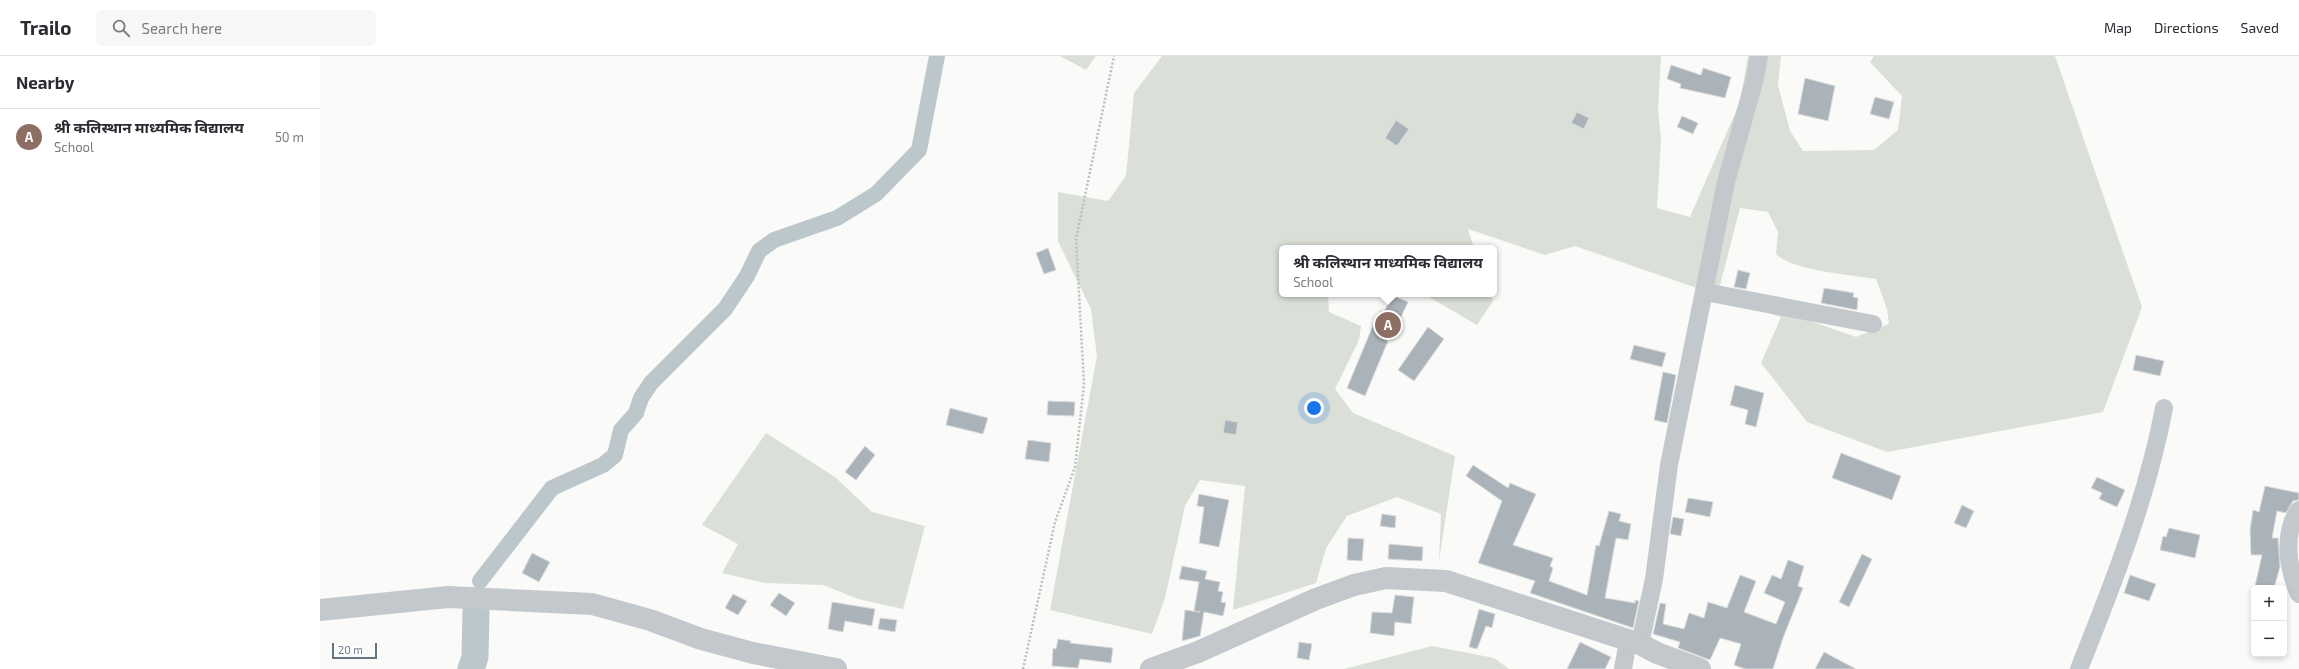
<!DOCTYPE html>
<meta charset="utf-8">
<style>
:root{--surface:#fff;--page:#f7f7f7;--text:#2b2b33;--muted:#7c7c81;--line:#e1e1e2;--accent:#2563eb}
body{margin:0;font-family:"Exo 2","Noto Sans Devanagari",sans-serif;background:var(--page);color:var(--text)}
.controls{position:absolute;right:12px;bottom:12px;display:grid;overflow:hidden;border-radius:6px;box-shadow:0 2px 6px #0003}
.controls button{width:36px;height:36px;display:grid;place-items:center;padding:0;border:0;border-bottom:1px solid var(--line);background:var(--surface);color:var(--text);font:20px sans-serif}
.scale{position:absolute;left:12px;bottom:10px;width:45px;box-sizing:border-box;padding-left:4px;border:2px solid #657683;border-top:0;font-size:11px;line-height:14px;white-space:nowrap;color:#657683;-webkit-text-stroke:3px #fff;paint-order:stroke}
.you{position:absolute;left:994px;top:352px;width:14px;height:14px;margin:-10px;border:3px solid #fff;border-radius:50%;background:#1a73e8;box-shadow:0 0 0 6px #1a73e833}
.badge{display:grid;place-items:center;width:26px;height:26px;border-radius:50%;background:var(--accent);color:#fff;font-size:13px;font-weight:700}
.pin{position:absolute;translate:-50% -50%;border:2px solid #fff;box-shadow:0 1px 4px #0006}
.popup{position:absolute;left:959px;top:189px;width:218px;height:52px;box-sizing:border-box;display:grid;place-content:center;border-radius:6px;background:var(--surface);filter:drop-shadow(0 1px 3px #0005);font-size:13px;white-space:nowrap;color:var(--muted)}
.popup b{font-size:15px;color:var(--text)}
.popup::after{content:'';position:absolute;left:50%;top:100%;margin-left:-8px;border:8px solid transparent;border-top-color:var(--surface)}
.list{margin:0;padding:0;list-style:none}
h2{display:flex;justify-content:space-between;align-items:center;height:52px;margin:0;padding:0 16px;font-size:17px}
h2 small{font-size:13px;font-weight:400;color:var(--muted)}
.list li{display:grid;grid-template-columns:26px 1fr auto;gap:12px;align-items:center;box-sizing:border-box;height:56px;padding:0 16px;border-top:1px solid var(--line)}
.list b{display:block;font-size:15px;white-space:nowrap}
.list p{margin:0;font-size:13px;white-space:nowrap;color:var(--muted)}
.list em{font-size:13px;font-style:normal;color:var(--muted)}
.icon{flex:none;width:22px;height:22px;fill:none;stroke:currentColor;stroke-width:2;stroke-linecap:round;stroke-linejoin:round}
.map{position:relative;flex:none;width:1979px;height:613px;overflow:hidden}
header{display:flex;align-items:center;gap:24px;box-sizing:border-box;height:56px;padding:0 20px;background:var(--surface);border-bottom:1px solid var(--line)}
header strong{font-size:19px}
nav{display:flex;gap:22px;margin-inline-start:auto;font-size:14px}
.search{width:280px;height:36px;background:var(--page);display:flex;align-items:center;gap:10px;box-sizing:border-box;padding:0 14px;border-radius:6px;color:var(--muted);font-size:15px}
main{display:flex}
aside{flex:1;background:var(--surface)}
.map>svg:first-child{display:block}
.green{fill:#dadfd7;fill-rule:evenodd}
.lines{fill:none;stroke-linecap:round;stroke-linejoin:round}
.canal{stroke:#bbc7cb;stroke-width:16}
.river{stroke:#bbc7cb;stroke-width:27}
.building{fill:#aab3b9;stroke:#dcdcda}
.path{stroke:#bbbfc2;stroke-width:2.5;stroke-dasharray:2 2;stroke-linecap:butt}
.minor{stroke:#c3c8cc;stroke-width:18}
.tertiary{stroke:#c3c8cc;stroke-width:22}
</style>
<header>
<strong>Trailo</strong>
<div class="search"><svg class="icon" aria-label="search" viewBox="0 0 24 24"><circle cx="10" cy="10" r="6"/><path d="M15 15l6 6"/></svg>Search here</div>
<nav><a>Map</a><a>Directions</a><a>Saved</a></nav>
</header>
<main>
<aside>
<h2>Nearby<small></small></h2>
<ul class="list">
<li><span class="badge" style="background:#8d6e63">A</span><div><b>श्री कलिस्थान माध्यमिक विद्यालय</b><p>School</p></div><em>50 m</em></li>
</ul>
</aside>
<div class="map">
<svg width="1979" height="613" viewBox="0 0 1979 613">
<rect width="100%" height="100%" fill="#fafaf8"/>
<path class="green" d="M 740,0 L 776,0 L 766,14 Z
M 842,0 L 1341,0 L 1338,53 L 1341,84 L 1337,152 L 1370,161 L 1420,46 L 1428,0 L 1461,0 L 1458,29 L 1470,75 L 1483,95 L 1554,94 L 1578,74 L 1582,40 L 1550,6 L 1554,0 L 1735,0 L 1822,251 L 1783,356 L 1567,396 L 1487,366 L 1441,307 L 1461,261 L 1255,190 L 1225,199 L 1148,173 L 1154,192 L 962,192 L 962,238 L 1008,238 L 1009,256 L 1041,270 L 1039,284 L 1015,333 L 1033,357 L 1135,400 L 1119,505 L 1121,458 L 1077,441 L 1027,460 L 1006,492 L 996,527 L 913,554 L 925,430 L 880,424 L 865,450 L 845,542 L 832,578 L 730,554 L 777,300 L 771,253 L 738,185 L 738,136 L 788,145 L 806,120 L 814,37 ZM 1420,152 L 1448,156 L 1458,176 L 1456,198 C 1472,215 1532,219 1556,223 L 1567,253 L 1569,268 L 1536,281 L 1399,233 Z
M 1104,238 L 1170,238 L 1173,245 L 1157,269 Z
M 446,377 L 515,421 L 552,456 L 605,470 L 583,553 L 538,543 L 503,529 L 445,527 L 402,517 L 418,488 L 382,469 Z
M 1112,590 L 1174,602 L 1189,613 L 1024,613 Z"/>
<g class="lines">
<path class="canal" d="M 160,525 L 232,432 L 283,409 L 295,399 L 301,374 L 316,357 L 321,342 L 331,327 L 405,253 L 427,220 L 439,195 L 454,184 L 517,162 L 556,138 L 599,94 L 617,0"/>
<path class="river" d="M 151,613 L 155,601 L 156,555"/>
</g>
<path class="building" d="M 1351,9 L 1381,19 L 1383,12 L 1411,21 L 1405,42 L 1360,32 L 1361,28 L 1347,23 Z
M 1485,22 L 1515,30 L 1508,65 L 1478,58 Z
M 1555,41 L 1574,46 L 1569,63 L 1550,58 Z
M 1257,56 L 1269,62 L 1264,73 L 1251,67 Z
M 1362,60 L 1378,67 L 1373,78 L 1357,71 Z
M 1076,64 L 1089,73 L 1077,90 L 1065,82 Z
M 728,192 L 736,214 L 724,218 L 716,197 Z
M 1418,214 L 1430,217 L 1426,233 L 1414,231 Z
M 1504,232 L 1534,237 L 1533,241 L 1538,242 L 1537,254 L 1501,247 Z
M 1072,239 L 1088,246 L 1081,261 L 1078,260 L 1063,283 L 1068,285 L 1045,340 L 1027,332 L 1054,267 L 1061,255 L 1064,256 Z
M 1108,271 L 1124,283 L 1094,325 L 1078,314 Z
M 1314,289 L 1346,297 L 1342,311 L 1310,303 Z
M 1816,299 L 1844,305 L 1840,320 L 1813,314 Z
M 1343,316 L 1356,319 L 1347,367 L 1334,364 Z
M 1415,329 L 1444,337 L 1436,371 L 1425,368 L 1428,354 L 1410,349 Z
M 728,345 L 755,346 L 754,360 L 727,359 Z
M 630,352 L 668,362 L 663,378 L 626,369 Z
M 905,364 L 918,366 L 916,379 L 903,377 Z
M 708,384 L 731,387 L 729,406 L 705,403 Z
M 545,390 L 555,399 L 536,424 L 525,416 Z
M 1521,397 L 1581,420 L 1572,444 L 1512,422 Z
M 1153,409 L 1188,432 L 1190,427 L 1216,438 L 1193,489 L 1233,502 L 1230,510 L 1233,512 L 1229,525 L 1267,539 L 1276,489 L 1279,490 L 1289,455 L 1301,458 L 1299,465 L 1311,468 L 1308,484 L 1296,482 L 1285,542 L 1315,547 L 1315,544 L 1319,545 L 1313,572 L 1210,537 L 1215,525 L 1158,507 L 1182,445 L 1146,420 Z
M 1777,421 L 1805,434 L 1797,451 L 1779,443 L 1782,437 L 1771,432 Z
M 1945,430 L 1979,437 L 1979,444 L 1973,445 L 1966,457 L 1957,455 L 1952,482 L 1958,482 L 1960,511 L 1954,532 L 1935,530 L 1942,499 L 1931,499 L 1930,474 L 1933,454 L 1939,456 Z
M 879,438 L 909,444 L 899,491 L 879,487 L 884,451 L 877,450 Z
M 1368,442 L 1393,446 L 1390,461 L 1365,456 Z
M 1642,449 L 1654,455 L 1646,472 L 1634,467 Z
M 1062,458 L 1076,460 L 1075,472 L 1060,470 Z
M 1353,461 L 1364,463 L 1361,480 L 1350,478 Z
M 1849,472 L 1880,479 L 1875,502 L 1840,494 L 1843,480 L 1846,481 Z
M 1028,482 L 1044,483 L 1042,505 L 1027,504 Z
M 1069,488 L 1103,491 L 1102,505 L 1068,503 Z
M 212,497 L 230,506 L 219,526 L 202,517 Z
M 1542,498 L 1552,503 L 1529,551 L 1519,546 Z
M 1468,504 L 1484,510 L 1478,530 L 1483,532 L 1463,582 L 1453,613 L 1425,613 L 1414,609 L 1421,588 L 1400,582 L 1390,604 L 1358,592 L 1360,586 L 1333,578 L 1340,547 L 1346,548 L 1343,568 L 1364,573 L 1369,557 L 1384,562 L 1388,546 L 1407,552 L 1420,519 L 1436,525 L 1424,556 L 1456,568 L 1465,546 L 1444,537 L 1452,519 L 1461,523 Z
M 862,510 L 887,515 L 885,523 L 900,526 L 898,535 L 903,536 L 901,546 L 906,547 L 903,560 L 884,556 L 880,580 L 862,585 L 865,554 L 880,556 L 874,555 L 879,526 L 859,523 Z
M 1810,519 L 1836,528 L 1829,545 L 1804,537 Z
M 459,537 L 475,547 L 466,560 L 450,549 Z
M 413,538 L 427,545 L 418,559 L 405,552 Z
M 1075,539 L 1094,541 L 1091,568 L 1075,566 L 1074,580 L 1050,577 L 1052,556 L 1072,557 Z
M 512,546 L 555,553 L 552,570 L 525,565 L 523,576 L 508,573 Z
M 1159,553 L 1175,558 L 1172,572 L 1166,570 L 1157,593 L 1149,591 Z
M 560,562 L 577,564 L 575,576 L 558,573 Z
M 738,583 L 751,585 L 750,587 L 793,592 L 791,607 L 760,603 L 758,612 L 732,610 L 733,592 L 736,593 Z
M 979,586 L 992,588 L 989,604 L 977,602 Z
M 1260,586 L 1291,601 L 1285,613 L 1247,613 Z
M 1504,596 L 1536,613 L 1495,613 Z"/>
<g class="lines">
<path class="path" d="M 703,613 L 735,466 L 755,411 L 764,328 L 756,183 L 794,0"/>
<path class="minor" d="M 1385,236 L 1553,268
M 1979,454 C 1962,478 1968,513 1979,538
M 1320,588 L 1334,523 L 1349,409 L 1406,126 L 1435,22 L 1439,0
M 1303,613 L 1308,585
M 1759,613 C 1793,528 1827,442 1844,352"/>
<path class="tertiary" d="M 0,554 L 128,541 L 272,548 L 330,564 L 381,583 L 433,597 L 516,613
M 831,613 L 878,596 L 996,543 L 1034,529 L 1066,522 L 1126,525 L 1320,588 L 1337,597 L 1380,613"/>
</g>
</svg>
<div class="controls">
<button>+</button>
<button>−</button>
</div>
<div class="scale">20 m</div>
<div class="you"></div>
<div class="pin badge" style="left:1068px;top:269px;background:#8d6e63">A</div>
<div class="popup"><b>श्री कलिस्थान माध्यमिक विद्यालय</b>School</div>
</div>
</main>
